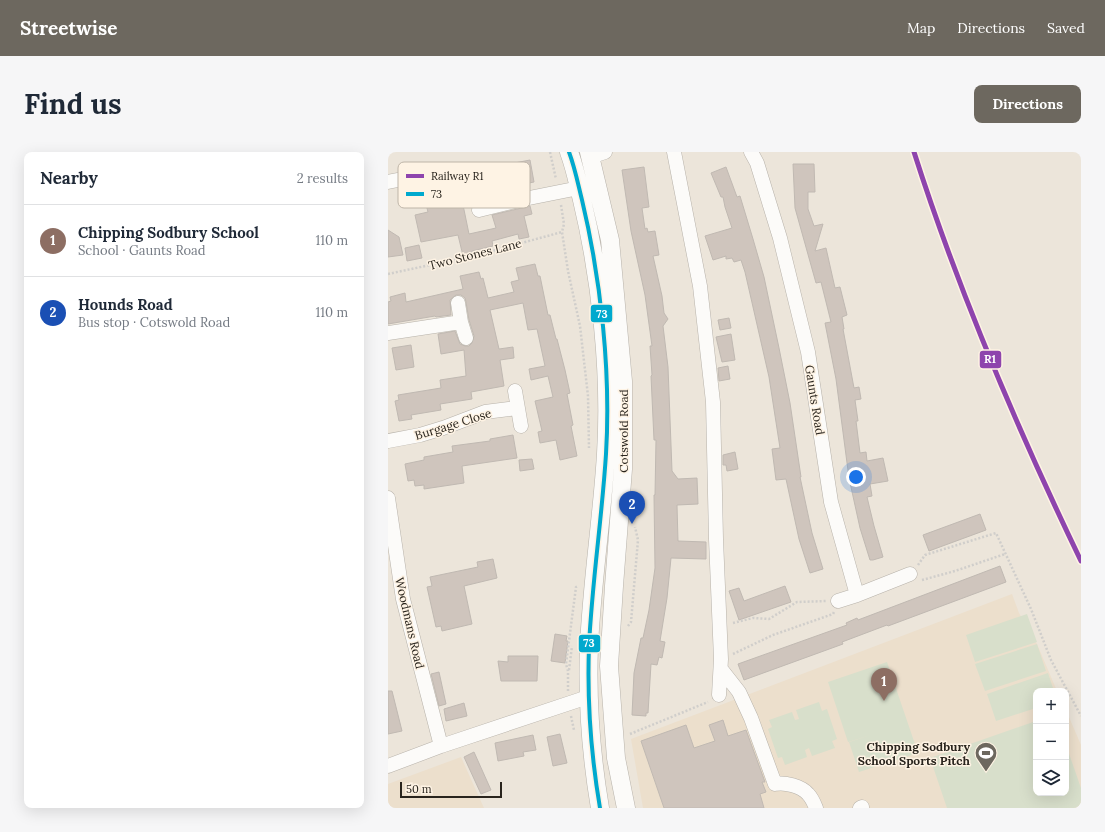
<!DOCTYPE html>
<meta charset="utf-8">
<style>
:root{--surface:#fff;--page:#f6f6f7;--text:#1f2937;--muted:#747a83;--line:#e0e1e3;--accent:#6d685f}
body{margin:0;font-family:Lora,serif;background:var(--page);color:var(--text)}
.controls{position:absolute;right:12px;bottom:12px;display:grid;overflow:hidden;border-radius:8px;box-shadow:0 4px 16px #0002}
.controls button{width:36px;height:36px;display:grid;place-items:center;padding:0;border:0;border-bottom:1px solid var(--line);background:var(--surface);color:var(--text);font:20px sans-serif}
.scale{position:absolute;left:12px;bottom:10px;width:102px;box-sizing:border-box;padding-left:4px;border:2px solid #29241d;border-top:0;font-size:11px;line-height:14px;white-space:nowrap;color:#29241d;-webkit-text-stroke:3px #fef3e4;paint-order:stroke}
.you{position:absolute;left:468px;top:325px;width:14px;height:14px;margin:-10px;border:3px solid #fff;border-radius:50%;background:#1a73e8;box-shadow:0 0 0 6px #1a73e833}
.badge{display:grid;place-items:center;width:26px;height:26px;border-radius:50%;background:var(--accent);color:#fff;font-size:13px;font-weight:700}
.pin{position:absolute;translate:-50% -33px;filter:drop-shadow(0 1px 2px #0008)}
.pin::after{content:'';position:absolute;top:21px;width:14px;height:12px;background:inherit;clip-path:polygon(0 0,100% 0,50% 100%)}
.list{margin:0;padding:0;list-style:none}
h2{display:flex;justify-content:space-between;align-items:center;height:52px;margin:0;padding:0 16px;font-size:17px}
h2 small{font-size:13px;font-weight:400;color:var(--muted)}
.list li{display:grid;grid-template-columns:26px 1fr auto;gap:12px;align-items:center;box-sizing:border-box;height:72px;padding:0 16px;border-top:1px solid var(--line)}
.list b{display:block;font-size:15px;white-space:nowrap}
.list p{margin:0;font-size:13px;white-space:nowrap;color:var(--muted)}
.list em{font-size:13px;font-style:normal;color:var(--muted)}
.icon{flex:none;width:22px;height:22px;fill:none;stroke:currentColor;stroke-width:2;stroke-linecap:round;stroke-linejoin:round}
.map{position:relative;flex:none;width:693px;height:656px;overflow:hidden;border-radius:8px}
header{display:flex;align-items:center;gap:24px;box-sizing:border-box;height:56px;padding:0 20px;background:var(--accent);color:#fff}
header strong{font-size:19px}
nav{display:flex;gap:22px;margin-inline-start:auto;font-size:14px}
.intro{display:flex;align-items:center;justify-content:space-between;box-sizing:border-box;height:96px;padding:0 24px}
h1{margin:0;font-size:28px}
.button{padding:10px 18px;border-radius:8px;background:var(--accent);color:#fff;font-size:14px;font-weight:700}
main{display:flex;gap:24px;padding:0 24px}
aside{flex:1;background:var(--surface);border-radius:8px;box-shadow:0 4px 16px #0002}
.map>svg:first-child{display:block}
.built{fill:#ecdfcc}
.green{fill:#d8dfcb}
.building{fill:#cfc5bd;stroke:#c0b9b2}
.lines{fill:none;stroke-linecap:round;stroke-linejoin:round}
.minor-casing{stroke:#b7b2aa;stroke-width:15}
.major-casing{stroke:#b7b2aa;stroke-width:19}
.path{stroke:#d0cecb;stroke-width:2.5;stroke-dasharray:2 2;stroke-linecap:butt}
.minor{stroke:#fcfbf9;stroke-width:14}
.major{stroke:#fcfbf9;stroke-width:18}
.bus-1-casing{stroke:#fef3e4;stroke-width:7}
.bus-1{stroke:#00a9ce;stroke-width:4}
.rail-1-casing{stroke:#fef3e4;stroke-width:8}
.rail-1{stroke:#8e44ad;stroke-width:5}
.labels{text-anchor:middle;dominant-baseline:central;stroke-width:3;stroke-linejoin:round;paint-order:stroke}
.street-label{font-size:12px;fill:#29241d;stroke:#fef3e4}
.poi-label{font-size:12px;font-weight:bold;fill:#29241d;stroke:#fef3e4;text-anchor:end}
.key{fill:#fef3e4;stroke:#beb5a8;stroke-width:1}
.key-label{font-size:11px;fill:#29241d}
.line-badge{stroke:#fef3e4;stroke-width:1.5}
.badge-label{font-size:11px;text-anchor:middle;font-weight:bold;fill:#fff}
</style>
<header>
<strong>Streetwise</strong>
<nav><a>Map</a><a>Directions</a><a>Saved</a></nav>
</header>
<div class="intro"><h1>Find us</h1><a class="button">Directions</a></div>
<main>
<aside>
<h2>Nearby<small>2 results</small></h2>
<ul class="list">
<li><span class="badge" style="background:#8d6e63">1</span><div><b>Chipping Sodbury School</b><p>School · Gaunts Road</p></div><em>110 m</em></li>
<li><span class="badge" style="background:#1a4fb4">2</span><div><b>Hounds Road</b><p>Bus stop · Cotswold Road</p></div><em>110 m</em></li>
</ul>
</aside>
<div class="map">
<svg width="693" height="656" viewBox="0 0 693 656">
<rect width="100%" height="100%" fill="#ece5da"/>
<path class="built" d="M 624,442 L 631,461 L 649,492 L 669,539 L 648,539 L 648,641 L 678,641 L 678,558 L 693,593 L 693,656 L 255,656 L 243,587 Z
M 73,605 L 96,656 L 0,656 L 0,632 Z"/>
<path class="green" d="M 639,462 L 649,490 L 587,510 L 578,483 Z
M 649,492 L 658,519 L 597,539 L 587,512 Z
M 499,510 L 530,601 L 471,620 L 461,590 L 483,583 L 460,590 L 440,530 Z
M 660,521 L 666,539 L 648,539 L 648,556 L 608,569 L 599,542 Z
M 431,550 L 434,559 L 439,557 L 449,587 L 444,589 L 447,596 L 424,604 L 421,596 L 417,598 L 419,605 L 397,613 L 394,605 L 390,606 L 380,577 L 384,575 L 381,568 L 404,560 L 407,568 L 411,567 L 408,558 Z
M 648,569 L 648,641 L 678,641 L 678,593 L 693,636 L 693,656 L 559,656 L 542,606 Z"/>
<path class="building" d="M 142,8 L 146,30 L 136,32 L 138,38 L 100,47 L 97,37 L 121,32 L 116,13 Z
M 405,12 L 426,12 L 427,40 L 420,40 L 420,57 L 426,74 L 435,72 L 427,99 L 438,96 L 447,136 L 452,135 L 459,163 L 454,165 L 456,177 L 455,177 L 466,236 L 471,235 L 473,247 L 467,248 L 470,269 L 468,269 L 472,301 L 478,300 L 479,309 L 495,306 L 500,329 L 482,332 L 484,344 L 479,345 L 486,374 L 495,405 L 485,408 L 482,408 L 472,376 L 461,326 L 448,227 L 437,171 L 443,170 L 433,130 L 428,131 L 407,56 Z
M 256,15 L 261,55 L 254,56 L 257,77 L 259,76 L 260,80 L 267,79 L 271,103 L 265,104 L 274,144 L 276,161 L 280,167 L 275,174 L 280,215 L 284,319 L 290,327 L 309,326 L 310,352 L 289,353 L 290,389 L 318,390 L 318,407 L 283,406 L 279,446 L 272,489 L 277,490 L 274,506 L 271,505 L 269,513 L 263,512 L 260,561 L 258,561 L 258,564 L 244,563 L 246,521 L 253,486 L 255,486 L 261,458 L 267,416 L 266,343 L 267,343 L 268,288 L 266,288 L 263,224 L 264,223 L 262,194 L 264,194 L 257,143 L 243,79 L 234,18 Z
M 338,15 L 349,45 L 352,44 L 365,87 L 376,125 L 391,196 L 402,251 L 413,325 L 412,325 L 424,381 L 435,417 L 422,421 L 411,387 L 398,327 L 388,328 L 384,297 L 392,296 L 381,225 L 357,120 L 353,108 L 346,110 L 344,106 L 338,107 L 338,104 L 325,108 L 317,84 L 344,76 L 337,55 L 335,45 L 333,45 L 323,21 Z
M 79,25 L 80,30 L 87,28 L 90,44 L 74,48 L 81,82 L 108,76 L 104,63 L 142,54 L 144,62 L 136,64 L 141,85 L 131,87 L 130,82 L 104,89 L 105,94 L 84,99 L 85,106 L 76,108 L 70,83 L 33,90 L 27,63 L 40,60 L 34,37 L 59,31 L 59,29 Z
M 0,78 L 11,85 L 15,103 L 0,105 Z
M 31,93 L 34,106 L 19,109 L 17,96 Z
M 147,112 L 150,124 L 152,124 L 160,163 L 162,163 L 168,187 L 169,187 L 177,218 L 182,241 L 179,242 L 185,273 L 183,274 L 189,304 L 172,308 L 168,288 L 152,291 L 150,280 L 154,279 L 147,249 L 165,245 L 160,224 L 143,228 L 141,217 L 157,214 L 149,177 L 140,178 L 135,151 L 102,158 L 111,197 L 125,195 L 126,206 L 112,208 L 116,234 L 83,240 L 84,247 L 52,252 L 53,258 L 23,263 L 24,267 L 11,269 L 7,249 L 11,248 L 10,243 L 53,236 L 52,228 L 78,224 L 76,198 L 53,202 L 50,182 L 67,179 L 72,192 L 77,194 L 81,194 L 84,191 L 86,184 L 81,168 L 78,150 L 77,146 L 73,143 L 68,143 L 62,148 L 63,163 L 48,165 L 47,164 L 0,172 L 0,150 L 3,149 L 2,145 L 17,141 L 18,150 L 75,137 L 72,124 L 91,120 L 93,127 L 95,126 L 100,146 L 126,140 L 123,130 L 131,128 L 128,116 Z
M 341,166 L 343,176 L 332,178 L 330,168 Z
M 343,182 L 347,208 L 334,210 L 328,185 Z
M 23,193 L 26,215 L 8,218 L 4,196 Z
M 340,214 L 342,227 L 331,229 L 330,216 Z
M 125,283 L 129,306 L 74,314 L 76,331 L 36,337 L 36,333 L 27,334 L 26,328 L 20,329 L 17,312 L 36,308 L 36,305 L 65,300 L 64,294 L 102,289 L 102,287 Z
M 347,300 L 350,317 L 339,319 L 338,313 L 335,313 L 335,303 Z
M 144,307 L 146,317 L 132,319 L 131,308 Z
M 592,362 L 598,378 L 541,399 L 535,383 Z
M 105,407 L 109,426 L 76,434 L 84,472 L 54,479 L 53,474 L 48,475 L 39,435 L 44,434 L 42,425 L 90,415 L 89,410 Z
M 612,414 L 618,430 L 500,474 L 499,473 L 454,490 L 455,492 L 356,528 L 350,512 L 459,473 L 458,471 L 469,466 L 470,468 Z
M 397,434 L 403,450 L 351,468 L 341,439 L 351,436 L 356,449 Z
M 167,482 L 179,484 L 178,489 L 180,489 L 177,511 L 163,509 Z
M 120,504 L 150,504 L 149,529 L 113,529 L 110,509 L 120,510 Z
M 51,520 L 58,552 L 51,554 L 43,522 Z
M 0,539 L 4,539 L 14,579 L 0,582 Z
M 76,551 L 79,564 L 58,569 L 56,557 Z
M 335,568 L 340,584 L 358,578 L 377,630 L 374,630 L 378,640 L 372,642 L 376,656 L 276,656 L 253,589 L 298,573 L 306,596 L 327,589 L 321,573 Z
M 172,582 L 179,611 L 165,614 L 159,585 Z
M 145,583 L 148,598 L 135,600 L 136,604 L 110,609 L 107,591 Z
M 86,600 L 103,638 L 93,642 L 76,605 Z"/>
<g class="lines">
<g class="minor-casing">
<path id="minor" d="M 286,0 L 312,134 L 325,250 L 328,387 L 333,507 L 331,543
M 363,0 L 369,11 L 392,86 L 420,200 L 443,350 L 469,443
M 202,5 L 217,0
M 0,30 L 50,20
M 91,58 L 131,48 L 191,36
M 70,151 L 73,170 L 78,186
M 0,181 L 73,170
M 127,239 L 133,274
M 0,289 L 32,283 L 55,276 L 97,260 L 129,256
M 0,346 L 15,447 L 53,594
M 450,449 L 469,443 L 522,422
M 333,517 L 351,540 L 363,566 L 387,632 C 397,630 413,634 420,642 C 424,646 426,651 428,656
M 0,614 L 53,594 L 200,545
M 472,656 L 474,655"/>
</g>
<g class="major-casing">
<path id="major" d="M 181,0 C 187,16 190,32 194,48 C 213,128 223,220 218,302 C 214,366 204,430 201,494 C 199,548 203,603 212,656
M 201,0 L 222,88 L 235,229 L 235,317 L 226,434 L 221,514 L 228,606 L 238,656"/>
</g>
<path class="path" d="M 162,0 L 168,27
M 173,53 L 176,72 L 174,80 L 180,119 L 192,174 L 200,244 L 201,296
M 0,122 L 93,102 L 174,80
M 530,413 L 537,403 L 608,381 L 643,457 L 663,508 L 693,564
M 534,428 L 567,419 L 617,402
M 345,471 L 365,466 L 381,467 L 409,450 L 439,449
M 240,474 L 243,470 L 250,388 L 247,375
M 345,502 L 385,483 L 445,462 L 446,460
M 181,518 L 184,494
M 180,539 L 180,519 L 178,512 L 188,435 L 190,434
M 183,564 L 186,578
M 242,582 L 320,550"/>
<use href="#minor" class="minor"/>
<use href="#major" class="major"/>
<g class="bus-1-casing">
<path id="bus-1" d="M 181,0 C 187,16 190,32 194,48 C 213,128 223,220 218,302 C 214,366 204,430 201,494 C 199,548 203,603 212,656"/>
</g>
<use href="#bus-1" class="bus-1"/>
<g class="rail-1-casing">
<path id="rail-1" d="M 526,0 C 571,141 629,276 693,409"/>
</g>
<use href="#rail-1" class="rail-1"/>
</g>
<defs>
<g id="stadium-pin" transform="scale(1.15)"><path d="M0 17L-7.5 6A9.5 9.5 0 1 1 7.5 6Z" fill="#6d685f" stroke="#fef3e4"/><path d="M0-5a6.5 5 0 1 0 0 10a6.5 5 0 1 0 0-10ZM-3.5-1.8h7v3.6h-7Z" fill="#fff"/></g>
</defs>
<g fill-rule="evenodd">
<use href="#stadium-pin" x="598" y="601"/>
</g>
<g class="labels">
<g class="street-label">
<text transform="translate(87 102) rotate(-14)">Two Stones Lane</text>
<text transform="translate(427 248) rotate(81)">Gaunts Road</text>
<text transform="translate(65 272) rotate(-17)">Burgage Close</text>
<text transform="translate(235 279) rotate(-90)">Cotswold Road</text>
<text transform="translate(22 471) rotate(77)">Woodmans Road</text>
</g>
<g class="poi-label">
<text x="582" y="594">Chipping Sodbury<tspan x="582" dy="14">School Sports Pitch</tspan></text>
</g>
</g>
<rect x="10" y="10" width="132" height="46" rx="6" class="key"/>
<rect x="18" y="22" width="18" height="4" fill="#8e44ad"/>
<rect x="18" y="40" width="18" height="4" fill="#00a9ce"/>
<g class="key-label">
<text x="43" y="28">Railway R1</text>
<text x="43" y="46">73</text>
</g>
<g class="line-badge">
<rect x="202" y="152" width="23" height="19" rx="4" fill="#00a9ce"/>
<rect x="591" y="198" width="23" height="19" rx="4" fill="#8e44ad"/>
<rect x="190" y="482" width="23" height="19" rx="4" fill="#00a9ce"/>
</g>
<g class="badge-label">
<text x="214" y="166">73</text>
<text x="602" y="211">R1</text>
<text x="201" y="495">73</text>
</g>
</svg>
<div class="controls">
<button>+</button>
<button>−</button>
<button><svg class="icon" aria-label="layers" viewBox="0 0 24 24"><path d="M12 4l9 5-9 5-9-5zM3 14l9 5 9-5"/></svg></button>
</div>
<div class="scale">50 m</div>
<div class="you"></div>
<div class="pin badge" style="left:496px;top:549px;background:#8d6e63">1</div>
<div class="pin badge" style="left:244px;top:372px;background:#1a4fb4">2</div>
</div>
</main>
